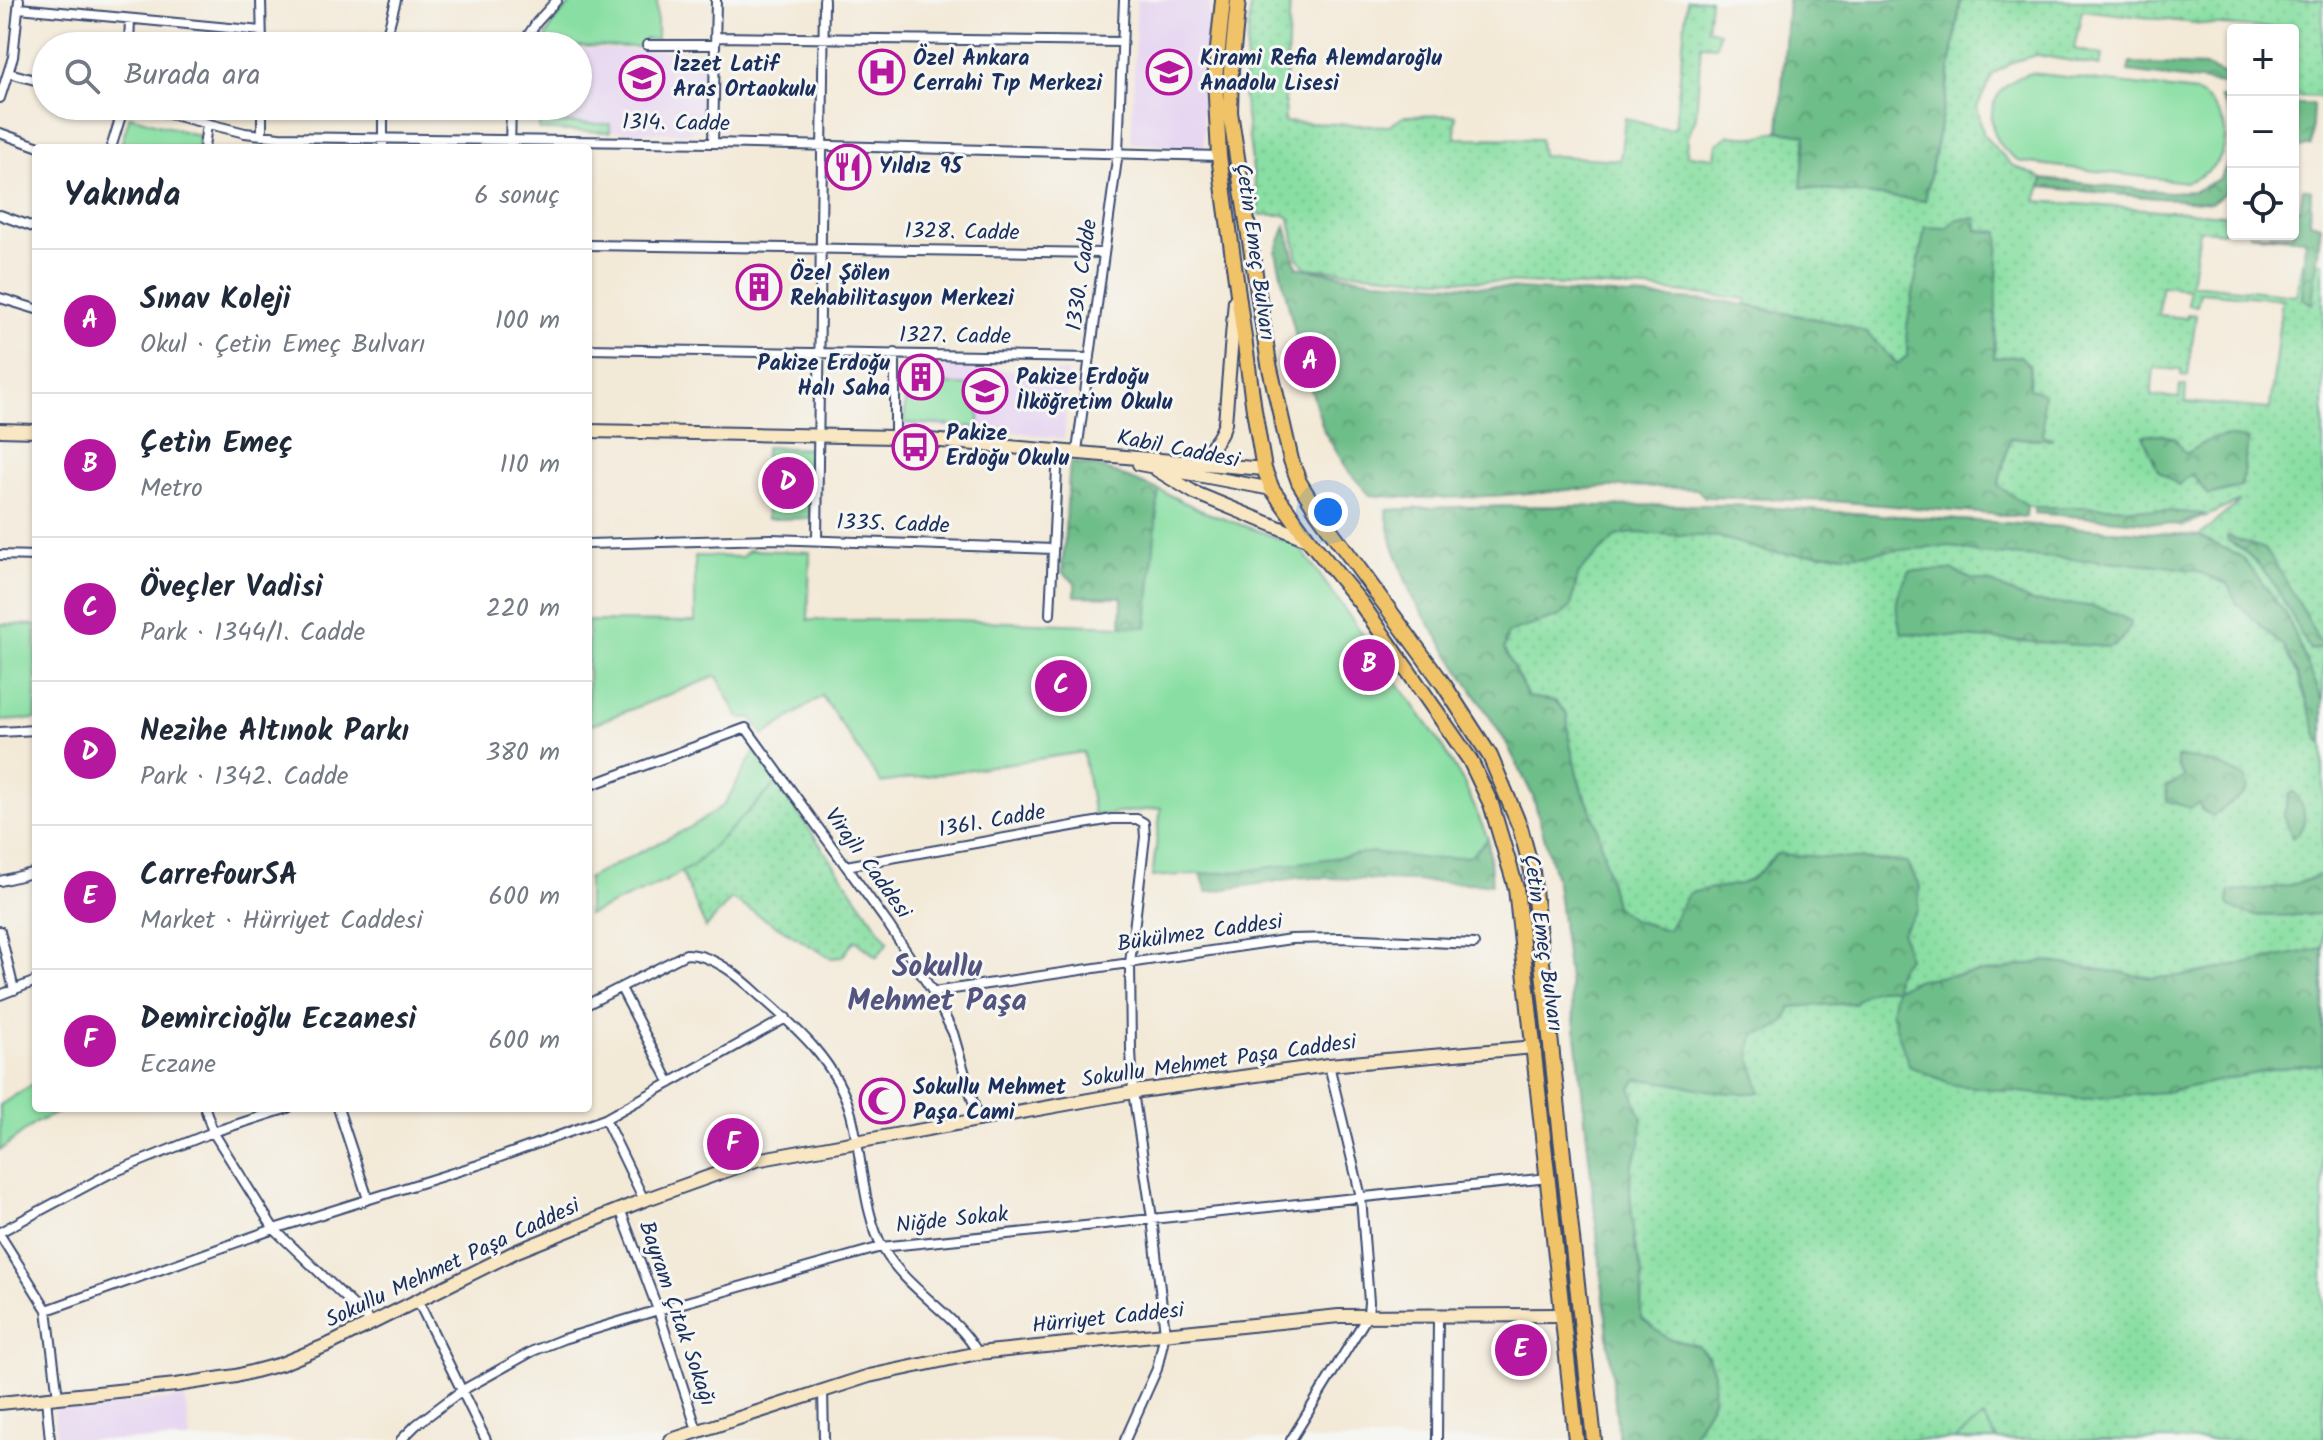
<!DOCTYPE html>
<html lang="tr">
<meta charset="utf-8">
<style>
:root{--surface:#fff;--page:#f6f6f7;--text:#1f2937;--muted:#747a83;--line:#e0e1e3;--accent:#b5179e}
body{margin:0;font-family:Kalam,sans-serif;background:var(--page);color:var(--text)}
.controls{position:absolute;right:24px;top:24px;display:grid;overflow:hidden;border-radius:8px;box-shadow:0 2px 6px #0004}
.controls button{width:72px;height:72px;display:grid;place-items:center;padding:0;border:0;border-bottom:2px solid var(--line);background:var(--surface);color:var(--text);font:40px sans-serif}
.you{position:absolute;left:1328px;top:512px;width:28px;height:28px;margin:-20px;border:6px solid #fff;border-radius:50%;background:#1a73e8;box-shadow:0 0 0 12px #1a73e833}
.badge{display:grid;place-items:center;width:52px;height:52px;border-radius:50%;background:var(--accent);color:#fff;font-size:26px;font-weight:700}
.pin{position:absolute;translate:-50% -50%;border:4px solid #fff;box-shadow:0 2px 8px #0006}
.list{margin:0;padding:0;list-style:none}
h2{display:flex;justify-content:space-between;align-items:center;height:104px;margin:0;padding:0 32px;font-size:34px}
h2 small{font-size:26px;font-weight:400;color:var(--muted)}
.list li{display:grid;grid-template-columns:52px 1fr auto;gap:24px;align-items:center;box-sizing:border-box;height:144px;padding:0 32px;border-top:2px solid var(--line)}
.list b{display:block;font-size:30px;white-space:nowrap}
.list p{margin:0;font-size:26px;white-space:nowrap;color:var(--muted)}
.list em{font-size:26px;font-style:normal;color:var(--muted)}
.icon{flex:none;width:44px;height:44px;fill:none;stroke:currentColor;stroke-width:2;stroke-linecap:round;stroke-linejoin:round}
.map{position:relative;flex:none;width:2323px;height:1440px;overflow:hidden}
.search{position:absolute;background:var(--surface);box-shadow:0 2px 6px #0004;left:32px;top:32px;width:560px;height:88px;display:flex;align-items:center;gap:20px;box-sizing:border-box;padding:0 28px;border-radius:44px;color:var(--muted);font-size:30px}
.panel{position:absolute;background:var(--surface);box-shadow:0 2px 6px #0004;left:32px;top:144px;width:560px;height:968px;border-radius:8px}
.map>svg:first-child{display:block}
.built{fill:#e5d3f1}
.grass{fill:url(#grass-dots);stroke:#528780;stroke-width:2;fill-rule:evenodd}
.forest{fill:url(#forest-crowns);stroke:#447674;stroke-width:2}
.green{fill:#89dfa3;stroke:#528780;stroke-width:2}
.lines{fill:none;stroke-linecap:round;stroke-linejoin:round}
.street-casing{stroke:#3b4b70;stroke-width:12}
.secondary-casing{stroke:#3b4b70;stroke-width:16}
.primary-casing{stroke:#3b4b70;stroke-width:18}
.street{stroke:#fff;stroke-width:8}
.secondary{stroke:#f9e7c3;stroke-width:12}
.primary{stroke:#f1c369;stroke-width:14}
.labels{text-anchor:middle;dominant-baseline:central;stroke-width:6;stroke-linejoin:round;paint-order:stroke}
.poi-label{font-size:22px;font-weight:bold;fill:#1b2f5e;stroke:#f6f6f2;text-anchor:start}
.street-label{font-size:22px;fill:#1b2f5e;stroke:#f6f6f2}
.district-label{font-size:30px;font-weight:bold;fill:#545480;stroke:#f6f6f2}
</style>
<div class="map">
<svg width="2323" height="1440" viewBox="0 0 2323 1440">
<defs>
<pattern id="grass-dots" width="8" height="8" patternUnits="userSpaceOnUse" patternTransform="scale(2)"><rect width="8" height="8" fill="#89dfa3"/><path d="M2 2h.1M6 6h.1" fill="none" stroke="#76c08f" stroke-width="1.8" stroke-linecap="round"/></pattern>
<pattern id="forest-crowns" width="20" height="18" patternUnits="userSpaceOnUse" patternTransform="scale(2)"><rect width="20" height="18" fill="#6ebe89"/><path d="M2 6a3 3 0 1 1 6 0M12 15a3 3 0 1 1 6 0" fill="none" stroke="#5a9b73"/></pattern>
</defs>
<rect width="100%" height="100%" fill="#f6f6f2"/>
<filter id="ink" filterUnits="userSpaceOnUse"><feTurbulence type="fractalNoise" baseFrequency=".0125" numOctaves="2"/><feDisplacementMap in="SourceGraphic" scale="16" xChannelSelector="R" yChannelSelector="G"/><feConvolveMatrix kernelMatrix="1 2 1 2 8 2 1 2 1" color-interpolation-filters="sRGB"/></filter>
<filter id="wash" filterUnits="userSpaceOnUse"><feTurbulence type="fractalNoise" baseFrequency=".006" numOctaves="4" result="noise"/><feDisplacementMap in="SourceGraphic" scale="32" xChannelSelector="R" yChannelSelector="G"/><feGaussianBlur stdDeviation="1.8" result="paint"/><feColorMatrix in="noise" values="0 0 0 0 0 0 0 0 0 0 0 0 0 0 0 0 0 1.4 0 .05"/><feComposite in="paint" operator="in"/></filter>
<g filter="url(#wash)">
<rect width="100%" height="100%" fill="#f3e9d7"/>
<path class="built" d="M 1137,0 L 1210,0 L 1202,87 L 1204,147 L 1131,143 Z
M 578,49 L 707,51 L 706,124 L 689,133 L 539,130 L 539,106 L 578,106 Z
M 903,366 L 1068,372 L 1064,439 L 1008,431 L 903,426 Z
M 185,1398 L 190,1440 L 57,1440 L 54,1409 Z"/>
<path class="grass" d="M 1251,0 L 1290,0 L 1284,122 L 1389,126 L 1405,116 L 1456,115 L 1455,138 L 1540,139 L 1542,155 L 1620,160 L 1625,118 L 1659,128 L 1675,128 L 1687,0 L 1710,0 L 1707,29 L 1719,32 L 1716,46 L 1701,45 L 1696,117 L 1688,137 L 1687,155 L 1715,158 L 1717,144 L 1729,135 L 1757,137 L 1779,131 L 1806,135 L 1801,187 L 1925,201 L 1945,99 L 1961,0 L 2323,0 L 2321,97 L 2293,96 L 2294,26 L 2287,29 L 2203,24 L 2082,10 L 2074,49 L 2102,55 L 2100,66 L 2037,55 L 2015,61 L 1993,74 L 1977,107 L 1984,136 L 2012,165 L 2043,179 L 2036,201 L 2225,215 L 2223,232 L 2199,230 L 2191,284 L 2296,295 L 2302,262 L 2323,262 L 2323,1440 L 1619,1440 L 1577,1042 L 1557,882 L 1533,796 L 1506,742 L 1412,597 L 1392,542 L 1386,510 L 1454,507 L 1731,505 L 2199,536 L 2240,501 L 2182,527 L 2178,525 L 2203,515 L 2114,507 L 2034,507 L 2027,505 L 1998,486 L 2010,438 L 2049,439 L 2043,435 L 2042,394 L 2029,389 L 2020,356 L 1993,358 L 1998,232 L 1977,230 L 1918,278 L 1907,326 L 1907,357 L 1897,364 L 1846,325 L 1746,305 L 1747,299 L 1646,289 L 1422,278 L 1307,268 L 1298,259 L 1290,218 L 1284,215 L 1259,215 L 1243,93 ZM 2161,286 L 2189,289 L 2188,305 L 2197,306 L 2200,292 L 2282,299 L 2270,409 L 2185,402 L 2186,386 L 2180,385 L 2179,398 L 2151,396 L 2154,368 L 2181,370 L 2181,375 L 2188,376 L 2196,315 L 2187,314 L 2186,318 L 2159,315 ZM 2174,438 L 2186,455 L 2248,440 L 2241,487 L 2208,495 L 2192,474 Z
M 539,106 L 554,106 L 556,123 L 610,124 L 610,132 L 539,130 Z
M 777,783 L 888,942 L 877,957 L 855,940 L 842,957 L 831,958 L 731,899 L 706,928 L 681,872 L 695,864 Z"/>
<path class="forest" d="M 1788,0 L 1961,0 L 1945,99 L 1925,201 L 1801,187 L 1806,135 L 1779,131 Z
M 2130,63 L 2206,66 L 2233,79 L 2233,119 L 2220,98 L 2230,98 L 2231,85 L 2128,72 Z
M 2293,104 L 2313,104 L 2311,145 L 2293,150 Z
M 2233,150 L 2233,186 L 2211,203 L 2042,187 L 2043,179 L 2168,192 L 2195,191 L 2221,178 Z
M 2303,188 L 2311,190 L 2310,222 L 2321,225 L 2312,304 L 2302,298 L 2305,239 L 2248,234 L 2293,234 L 2293,209 L 2300,209 Z
M 1976,218 L 1977,230 L 1999,232 L 1994,358 L 2020,356 L 2030,366 L 2029,389 L 2043,393 L 2043,435 L 2053,439 L 2010,438 L 1998,486 L 2027,505 L 2026,517 L 1832,501 L 1705,497 L 1697,489 C 1668,488 1639,485 1610,487 C 1530,492 1451,503 1370,495 L 1349,472 L 1324,431 L 1298,346 L 1276,252 L 1286,226 L 1297,267 L 1375,280 L 1727,302 L 1846,325 L 1867,333 L 1897,364 L 1907,356 L 1907,326 L 1925,227 L 1946,228 L 1957,219 Z
M 2159,434 L 2175,438 L 2186,454 C 2209,437 2221,433 2248,440 L 2241,486 L 2208,495 L 2192,474 L 2178,485 L 2158,470 L 2143,436 Z
M 1070,462 L 1099,467 L 1159,490 L 1147,627 L 1121,628 L 1122,597 L 1075,596 L 1075,582 L 1062,572 Z
M 1731,505 L 2199,536 L 2242,557 L 2286,614 L 2323,701 L 2323,744 L 2318,738 L 2298,675 L 2285,648 L 2237,603 L 2227,584 L 2194,570 L 2149,564 L 1978,553 L 1950,546 L 1855,554 L 1791,554 L 1768,552 L 1719,537 L 1632,533 L 1617,536 L 1586,565 L 1578,575 L 1571,607 L 1560,616 L 1508,633 L 1504,649 L 1528,697 L 1555,701 L 1567,714 L 1569,739 L 1579,782 L 1597,825 L 1615,906 L 1632,920 L 1668,930 L 1688,894 C 1733,878 1739,900 1776,854 L 1907,862 L 1920,887 L 1918,910 L 1902,932 L 1908,958 C 1898,967 1894,975 1896,988 L 1919,979 L 2001,970 L 2045,961 L 2153,978 L 2188,975 L 2323,948 L 2323,1064 L 2281,1068 L 2165,1092 L 2085,1099 L 1954,1085 L 1909,1066 L 1891,1012 L 1895,989 C 1877,987 1867,990 1854,1003 L 1791,1007 L 1784,1023 L 1769,1031 L 1755,1034 C 1744,1051 1756,1073 1760,1092 C 1719,1098 1679,1081 1637,1079 L 1631,1088 L 1642,1120 L 1640,1144 L 1631,1168 L 1630,1189 L 1634,1241 L 1642,1274 L 1641,1318 L 1667,1338 L 1698,1346 L 1708,1357 L 1714,1373 L 1713,1400 L 1690,1440 L 1619,1440 L 1577,1042 L 1557,882 L 1533,796 L 1506,742 L 1412,597 L 1392,542 L 1386,510 L 1454,507 Z
M 2034,507 L 2114,507 L 2205,514 L 2178,525 L 2034,513 Z
M 2227,536 L 2265,549 C 2287,580 2305,613 2322,647 L 2310,650 C 2286,608 2272,564 2227,540 Z
M 1952,570 L 1971,579 L 1992,583 L 2031,602 L 2082,605 L 2104,609 L 2131,621 C 2127,635 2122,642 2109,647 L 1902,633 C 1893,607 1895,595 1910,571 Z
M 2177,757 C 2203,758 2224,765 2246,779 L 2248,788 L 2244,794 L 2212,816 L 2201,809 L 2199,803 L 2190,808 L 2167,801 L 2166,786 L 2185,777 L 2177,766 Z
M 2294,792 C 2305,809 2311,825 2292,838 L 2284,815 L 2289,794 Z
M 1488,839 L 1492,884 L 1303,877 L 1207,892 L 1201,874 L 1245,871 L 1371,852 L 1430,859 L 1470,856 Z
M 2323,873 L 2323,914 C 2297,914 2247,922 2228,905 L 2229,891 C 2265,888 2290,890 2323,873 Z"/>
<path class="green" d="M 574,0 L 657,0 L 657,39 L 644,39 L 642,47 L 542,46 L 552,24 Z
M 2031,73 L 2196,92 C 2239,117 2234,168 2186,182 L 2021,162 C 1978,138 1983,86 2031,73 Z
M 130,116 L 200,136 L 198,148 L 120,148 Z
M 905,383 L 980,386 L 979,427 L 905,423 Z
M 765,447 L 810,449 L 810,518 L 767,519 Z
M 1159,490 L 1202,511 L 1298,545 L 1436,736 L 1465,785 L 1488,839 L 1470,856 L 1430,859 L 1371,852 L 1245,871 L 1152,877 L 1161,808 L 1094,816 L 1083,752 L 881,783 L 822,696 L 764,735 L 752,718 L 739,718 L 717,676 L 588,726 L 588,621 L 695,622 L 695,556 L 742,557 L 749,550 L 810,552 L 808,620 L 953,620 L 1147,627 Z
M 0,624 L 36,625 L 36,719 L 0,721 Z
M 755,751 L 777,783 L 695,864 L 666,881 L 588,915 L 588,878 L 691,827 L 724,805 Z
M 36,1082 L 36,1108 L 67,1108 L 37,1122 L 0,1150 L 0,1105 Z
M 1983,1417 L 1997,1440 L 1955,1440 Z"/>
</g>
<g filter="url(#ink)">
<g class="lines">
<g class="street-casing">
<path id="street" d="M 261,0 L 262,46
M 19,8 L 261,31
M 716,37 L 1122,42
M 647,45 L 715,45
M 129,46 L 130,19
M 384,46 L 396,0
M 521,46 L 537,22 L 557,0
M 9,73 L 46,83
M 0,98 L 13,57 L 19,0
M 137,106 L 245,133 L 279,137 L 713,143 L 1219,156
M 262,106 L 262,136
M 383,106 L 383,148
M 0,133 L 42,148
M 713,143 L 716,0
M 111,148 L 124,106
M 204,148 L 207,124
M 510,148 L 511,106
M 0,215 L 36,228
M 588,245 L 1104,253
M 0,298 L 36,309
M 588,349 L 1090,358
M 895,353 L 895,437
M 1077,451 L 1118,152 L 1124,0
M 817,540 L 824,0
M 588,544 L 771,539 L 1053,549
M 0,555 L 36,556
M 1050,614 L 1058,449
M 0,732 L 36,730
M 588,786 L 746,728 L 888,924 L 933,992 L 953,1033 L 978,1119
M 846,866 L 1112,819 L 1137,819 L 1144,823 L 1145,837 L 1130,963 L 1131,1050 L 1133,1092 L 1152,1218 L 1165,1333 L 1157,1369 L 1125,1440
M 0,881 L 36,872
M 0,931 L 14,990
M 621,988 L 670,1083
M 933,992 L 1291,939 L 1340,938 L 1474,944
M 0,995 L 36,981
M 588,1004 L 686,954 C 713,954 740,977 759,995 C 797,1028 837,1063 851,1114 C 862,1154 863,1215 884,1250 C 908,1291 955,1313 978,1353
M 205,1108 L 213,1132 L 274,1229 L 372,1323
M 338,1108 L 368,1199
M 605,1119 L 644,1200
M 620,1209 L 658,1310 L 697,1430
M 0,1232 L 109,1174 L 213,1132 L 288,1108
M 0,1235 L 47,1310 L 58,1397
M 417,1299 L 486,1440
M 47,1310 L 274,1229 L 478,1165 L 605,1119 L 786,1018
M 823,1390 L 824,1440
M 46,1398 L 50,1440
M 401,1440 L 416,1425 L 461,1391 L 533,1351 L 563,1339 L 658,1310 L 881,1247 L 1548,1178
M 1291,1440 L 1368,1315 L 1369,1302 L 1361,1197 L 1329,1065
M 1437,1440 L 1438,1317"/>
</g>
<g class="secondary-casing">
<path id="secondary" d="M 0,430 L 36,431
M 588,431 L 895,437 L 1264,469
M 1196,462 C 1209,450 1220,440 1225,423 L 1235,300
M 1139,464 L 1272,489
M 1157,470 L 1195,493 L 1309,540
M 0,1403 L 176,1385 L 236,1376 L 281,1364 L 332,1343 L 517,1251 L 644,1200 L 756,1160 L 1133,1092 L 1329,1065 L 1535,1047
M 671,1440 L 869,1376 L 978,1353 L 1339,1316 L 1563,1315"/>
</g>
<g class="primary-casing">
<path id="primary" d="M 1223,0 L 1215,78 L 1219,156 L 1254,410 L 1264,469 L 1272,489 L 1309,540 L 1360,602 L 1470,760 L 1491,804 L 1516,888 L 1576,1440
M 1238,0 L 1231,70 L 1230,112 L 1269,364 L 1291,460 L 1299,482 L 1318,513 L 1444,685 L 1490,756 L 1520,827 L 1532,871 L 1594,1440"/>
</g>
<use href="#street" class="street"/>
<use href="#secondary" class="secondary"/>
<use href="#primary" class="primary"/>
</g>
</g>
<defs>
<g id="hospital-ring" transform="scale(2.3)"><circle r="9.5" fill="#f6f6f2" stroke="#b5179e" stroke-width="1.5"/><path d="M-5-5h3v3.5h4V-5h3V5h-3V1.5h-4V5h-3Z" fill="#b5179e"/></g>
<g id="school-ring" transform="scale(2.3)"><circle r="9.5" fill="#f6f6f2" stroke="#b5179e" stroke-width="1.5"/><path d="M0-5L7-2L0 1L-7-2ZM-4 1L0 2.5L4 1V4Q0 6-4 4Z" fill="#b5179e"/></g>
<g id="restaurant-ring" transform="scale(2.3)"><circle r="9.5" fill="#f6f6f2" stroke="#b5179e" stroke-width="1.5"/><path d="M-5-6h1v4h1v-4h1v4h1v-4h1v5L-1.5 .5V6h-2V.5L-5-1ZM5-6V6H3V1.5H1.5Q1.5-4 5-6Z" fill="#b5179e"/></g>
<g id="building-ring" transform="scale(2.3)"><circle r="9.5" fill="#f6f6f2" stroke="#b5179e" stroke-width="1.5"/><path d="M-4-6H4V6H1V3H-1V6H-4ZM-2.5-4.3h1.7v1.8h-1.7ZM.8-4.3h1.7v1.8H.8ZM-2.5-1h1.7V.8h-1.7ZM.8-1h1.7V.8H.8Z" fill="#b5179e"/></g>
<g id="bus-ring" transform="scale(2.3)"><circle r="9.5" fill="#f6f6f2" stroke="#b5179e" stroke-width="1.5"/><path d="M-5-6H5V4H4V6H2V4H-2V6H-4V4H-5ZM-3.5-4V0h7V-4ZM-3.5 1.2v1.5H-2V1.2ZM2 1.2v1.5H3.5V1.2Z" fill="#b5179e"/></g>
<g id="mosque-ring" transform="scale(2.3)"><circle r="9.5" fill="#f6f6f2" stroke="#b5179e" stroke-width="1.5"/><path d="M3.5-4.9A6 6 0 1 0 3.5 4.9A5 5 0 1 1 3.5-4.9Z" fill="#b5179e"/></g>
</defs>
<g fill-rule="evenodd">
<use href="#hospital-ring" x="882" y="72"/>
<use href="#school-ring" x="1169" y="72"/>
<use href="#school-ring" x="642" y="78"/>
<use href="#restaurant-ring" x="848" y="167"/>
<use href="#building-ring" x="759" y="287"/>
<use href="#building-ring" x="921" y="377"/>
<use href="#school-ring" x="985" y="391"/>
<use href="#bus-ring" x="915" y="447"/>
<use href="#mosque-ring" x="882" y="1101"/>
</g>
<g class="labels">
<g class="poi-label">
<text x="913" y="59">Özel Ankara<tspan x="913" dy="25">Cerrahi Tıp Merkezi</tspan></text>
<text x="1200" y="59">Kirami Refia Alemdaroğlu<tspan x="1200" dy="25">Anadolu Lisesi</tspan></text>
<text x="673" y="65">İzzet Latif<tspan x="673" dy="25">Aras Ortaokulu</tspan></text>
<text x="879" y="167">Yıldız 95</text>
<text x="790" y="274">Özel Şölen<tspan x="790" dy="25">Rehabilitasyon Merkezi</tspan></text>
<text x="890" y="364" text-anchor="end">Pakize Erdoğu<tspan x="890" dy="25">Halı Saha</tspan></text>
<text x="1016" y="378">Pakize Erdoğu<tspan x="1016" dy="25">İlköğretim Okulu</tspan></text>
<text x="946" y="434">Pakize<tspan x="946" dy="25">Erdoğu Okulu</tspan></text>
<text x="913" y="1088">Sokullu Mehmet<tspan x="913" dy="25">Paşa Cami</tspan></text>
</g>
<g class="street-label">
<text transform="translate(676 124) rotate(1)">1314. Cadde</text>
<text transform="translate(962 233) rotate(1)">1328. Cadde</text>
<text transform="translate(1254 252) rotate(82)">Çetin Emeç Bulvarı</text>
<text transform="translate(1083 275) rotate(-82)">1330. Cadde</text>
<text transform="translate(955 337) rotate(1)">1327. Cadde</text>
<text transform="translate(1178 450) rotate(11)">Kabil Caddesi</text>
<text transform="translate(893 525) rotate(2)">1335. Cadde</text>
<text transform="translate(992 822) rotate(-10)">1361. Cadde</text>
<text transform="translate(867 864) rotate(54)">Virajlı Caddesi</text>
<text transform="translate(1200 934) rotate(-8)">Bükülmez Caddesi</text>
<text transform="translate(1542 943) rotate(82)">Çetin Emeç Bulvarı</text>
<text transform="translate(1219 1062) rotate(-8)">Sokullu Mehmet Paşa Caddesi</text>
<text transform="translate(952 1221) rotate(-6)">Niğde Sokak</text>
<text transform="translate(453 1264) rotate(-25)">Sokullu Mehmet Paşa Caddesi</text>
<text transform="translate(676 1314) rotate(71)">Bayram Çıtak Sokağı</text>
<text transform="translate(1108 1319) rotate(-6)">Hürriyet Caddesi</text>
</g>
<g class="district-label">
<text x="937" y="968">Sokullu<tspan x="937" dy="34">Mehmet Paşa</tspan></text>
</g>
</g>
</svg>
<div class="controls">
<button>+</button>
<button>−</button>
<button><svg class="icon" aria-label="locate" viewBox="0 0 24 24"><circle cx="12" cy="12" r="6"/><path d="M12 2v4M12 18v4M2 12h4M18 12h4"/></svg></button>
</div>
<div class="you"></div>
<div class="pin badge" style="left:1310px;top:362px">A</div>
<div class="pin badge" style="left:1369px;top:665px">B</div>
<div class="pin badge" style="left:1061px;top:686px">C</div>
<div class="pin badge" style="left:788px;top:483px">D</div>
<div class="pin badge" style="left:1521px;top:1350px">E</div>
<div class="pin badge" style="left:733px;top:1144px">F</div>
<div class="search"><svg class="icon" aria-label="search" viewBox="0 0 24 24"><circle cx="10" cy="10" r="6"/><path d="M15 15l6 6"/></svg>Burada ara</div>
<section class="panel">
<h2>Yakında<small>6 sonuç</small></h2>
<ul class="list">
<li><span class="badge">A</span><div><b>Sınav Koleji</b><p>Okul · Çetin Emeç Bulvarı</p></div><em>100 m</em></li>
<li><span class="badge">B</span><div><b>Çetin Emeç</b><p>Metro</p></div><em>110 m</em></li>
<li><span class="badge">C</span><div><b>Öveçler Vadisi</b><p>Park · 1344/1. Cadde</p></div><em>220 m</em></li>
<li><span class="badge">D</span><div><b>Nezihe Altınok Parkı</b><p>Park · 1342. Cadde</p></div><em>380 m</em></li>
<li><span class="badge">E</span><div><b>CarrefourSA</b><p>Market · Hürriyet Caddesi</p></div><em>600 m</em></li>
<li><span class="badge">F</span><div><b>Demircioğlu Eczanesi</b><p>Eczane</p></div><em>600 m</em></li>
</ul>
</section>
</div>
